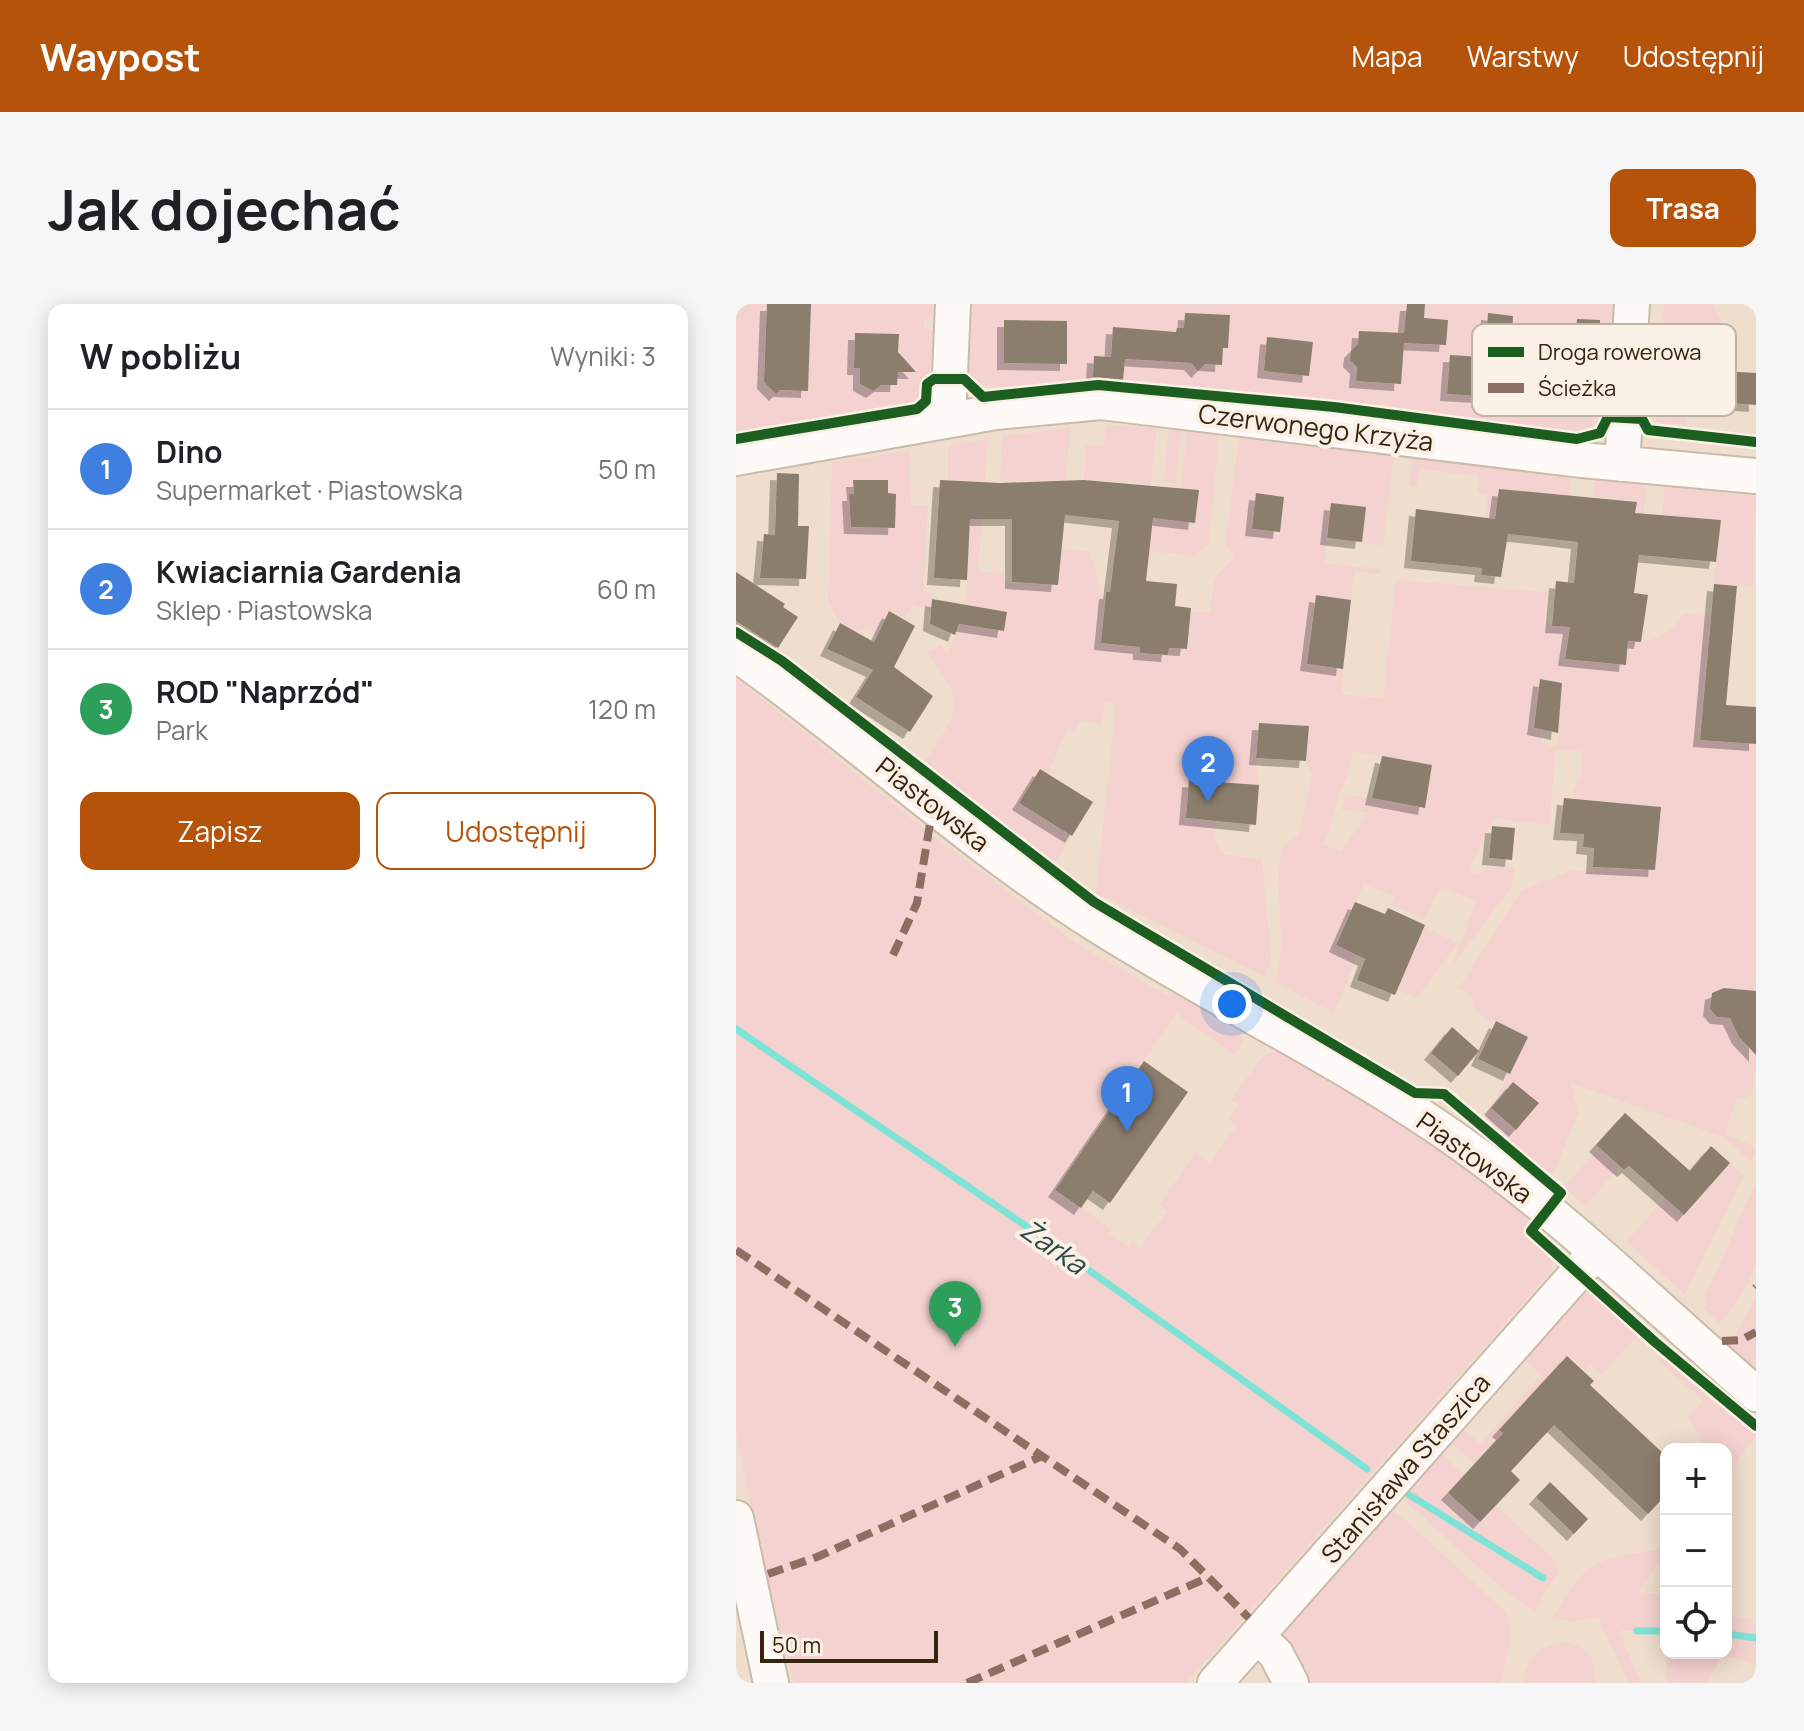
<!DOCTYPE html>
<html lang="pl">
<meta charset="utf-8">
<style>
:root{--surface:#fff;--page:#f6f6f6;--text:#202124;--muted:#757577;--line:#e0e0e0;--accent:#b45309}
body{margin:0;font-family:Manrope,sans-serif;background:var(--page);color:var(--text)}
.controls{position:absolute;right:24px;bottom:24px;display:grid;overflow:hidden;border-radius:16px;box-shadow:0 4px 20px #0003}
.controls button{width:72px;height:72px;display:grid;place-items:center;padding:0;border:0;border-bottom:2px solid var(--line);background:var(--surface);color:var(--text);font:40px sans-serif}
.scale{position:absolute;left:24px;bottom:20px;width:178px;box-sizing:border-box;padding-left:8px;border:4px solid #36240f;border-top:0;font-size:22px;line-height:28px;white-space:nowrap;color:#36240f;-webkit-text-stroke:6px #faf0e5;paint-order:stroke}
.you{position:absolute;left:496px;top:700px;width:28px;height:28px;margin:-20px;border:6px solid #fff;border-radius:50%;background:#1a73e8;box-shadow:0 0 0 12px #1a73e833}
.badge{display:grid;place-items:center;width:52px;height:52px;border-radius:50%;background:var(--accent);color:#fff;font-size:26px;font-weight:700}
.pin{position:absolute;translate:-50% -66px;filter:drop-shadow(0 2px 4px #0008)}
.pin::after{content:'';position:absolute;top:42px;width:28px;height:24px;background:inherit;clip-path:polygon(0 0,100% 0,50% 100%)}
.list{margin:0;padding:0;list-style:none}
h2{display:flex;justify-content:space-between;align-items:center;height:104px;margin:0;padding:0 32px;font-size:34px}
h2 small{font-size:26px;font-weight:400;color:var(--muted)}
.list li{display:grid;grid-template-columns:52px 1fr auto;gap:24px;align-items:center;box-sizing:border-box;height:120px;padding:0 32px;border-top:2px solid var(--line)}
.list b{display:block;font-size:30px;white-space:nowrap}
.list p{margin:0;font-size:26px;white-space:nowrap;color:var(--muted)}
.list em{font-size:26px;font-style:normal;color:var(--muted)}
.actions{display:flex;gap:16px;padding:24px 32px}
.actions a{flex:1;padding:18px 0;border:2px solid var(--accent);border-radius:16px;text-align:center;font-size:28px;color:var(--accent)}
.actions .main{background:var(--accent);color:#fff}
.icon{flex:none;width:44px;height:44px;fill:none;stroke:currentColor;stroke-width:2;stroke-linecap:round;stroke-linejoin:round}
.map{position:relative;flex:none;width:1020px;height:1379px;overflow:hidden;border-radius:16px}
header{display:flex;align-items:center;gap:48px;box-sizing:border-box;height:112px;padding:0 40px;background:var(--accent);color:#fff}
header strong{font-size:38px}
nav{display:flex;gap:44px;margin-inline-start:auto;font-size:28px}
.intro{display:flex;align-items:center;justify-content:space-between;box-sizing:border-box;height:192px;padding:0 48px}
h1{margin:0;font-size:56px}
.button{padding:20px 36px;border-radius:16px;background:var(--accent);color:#fff;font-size:28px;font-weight:700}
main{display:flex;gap:48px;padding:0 48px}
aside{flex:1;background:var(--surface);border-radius:16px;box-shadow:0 4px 20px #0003}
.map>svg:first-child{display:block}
.green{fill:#f4d2cf;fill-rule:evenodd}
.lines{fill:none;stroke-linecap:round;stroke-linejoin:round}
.stream{stroke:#7ee3d6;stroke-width:7}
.building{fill:#8c7e6e;filter:url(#shadow)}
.minor-casing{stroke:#cbbba9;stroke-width:38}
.minor{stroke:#fdfaf8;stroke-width:34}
.quiet{stroke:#8d6e63;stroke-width:8;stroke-dasharray:16 8;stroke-linecap:butt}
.cycleway-casing{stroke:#faf0e5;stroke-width:15}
.cycleway{stroke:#1b5e20;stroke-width:10}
.labels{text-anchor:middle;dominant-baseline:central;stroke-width:8;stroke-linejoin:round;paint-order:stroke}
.street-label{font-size:26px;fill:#36240f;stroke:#faf0e5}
.water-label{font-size:28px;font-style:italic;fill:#294845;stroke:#faf0e5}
.key{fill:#faf0e5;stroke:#bfb3a5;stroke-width:2}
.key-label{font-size:22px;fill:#36240f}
</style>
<header>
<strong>Waypost</strong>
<nav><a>Mapa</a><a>Warstwy</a><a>Udostępnij</a></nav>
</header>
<div class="intro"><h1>Jak dojechać</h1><a class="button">Trasa</a></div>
<main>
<aside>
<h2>W pobliżu<small>Wyniki: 3</small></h2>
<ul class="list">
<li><span class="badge" style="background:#3f7fe0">1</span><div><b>Dino</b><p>Supermarket · Piastowska</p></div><em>50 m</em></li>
<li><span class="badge" style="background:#3f7fe0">2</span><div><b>Kwiaciarnia Gardenia</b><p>Sklep · Piastowska</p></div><em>60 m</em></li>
<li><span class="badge" style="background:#2e9e5b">3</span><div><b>ROD &quot;Naprzód&quot;</b><p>Park</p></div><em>120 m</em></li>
</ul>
<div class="actions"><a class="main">Zapisz</a><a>Udostępnij</a></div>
</aside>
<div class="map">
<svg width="1020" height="1379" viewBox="0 0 1020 1379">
<defs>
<filter id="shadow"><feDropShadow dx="-7" dy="7" stdDeviation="0" flood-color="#0004"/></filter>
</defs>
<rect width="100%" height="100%" fill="#efdecd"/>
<path class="green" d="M 0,0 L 199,0 L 198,15 L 188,15 L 188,25 L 197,26 L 194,74 L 187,80 L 186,96 L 0,129 Z
M 235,0 L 878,0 L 870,114 L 847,130 L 699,110 L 408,81 L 351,77 L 266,86 L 253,79 L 247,85 L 238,75 L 230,74 Z
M 928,0 L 977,0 L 986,18 L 962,59 L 950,61 L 953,65 L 950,121 L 920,118 Z
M 370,121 L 421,123 L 411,213 L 459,219 L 463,186 L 445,183 L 451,126 L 483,129 L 473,239 L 459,252 L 396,245 L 403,178 L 348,176 L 350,141 L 368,141 Z
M 334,124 L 330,177 L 264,177 L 266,132 Z
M 433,125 L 445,125 L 440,180 L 427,178 Z
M 503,131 L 658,151 L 647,241 L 591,235 L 588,259 L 644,265 L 644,270 L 618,267 L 615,296 L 580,291 L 571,360 L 607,365 L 605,390 L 647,395 L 660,276 L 810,288 L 808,320 L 834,323 L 830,355 L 889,361 L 892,337 C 918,339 935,331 948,309 L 974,313 L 964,436 L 1020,440 L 1020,765 L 1015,792 L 1000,796 L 989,830 L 1018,842 L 1020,850 L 1014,858 L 988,833 L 834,779 L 843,807 L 816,873 L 749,816 L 792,733 L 740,709 L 736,693 L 723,684 L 785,587 L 836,566 L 859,568 L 859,563 L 899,567 L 925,503 L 838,495 L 836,487 L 845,473 L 845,447 L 820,445 L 813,521 L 757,514 L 732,567 L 743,571 L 752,562 L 779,564 L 776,582 L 716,663 L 740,596 L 704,583 L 689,615 L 655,601 L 658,592 L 628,580 L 600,640 L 622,651 L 598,709 L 539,678 C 554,634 534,584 548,540 L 562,532 L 576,473 L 570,457 L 573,422 L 523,419 L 520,454 L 523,481 L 453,476 L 450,514 L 481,517 L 479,535 L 485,550 L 526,556 L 535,653 L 529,673 L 360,589 L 380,399 L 369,398 L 366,420 L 342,417 L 340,428 L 331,426 L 312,470 L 304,465 L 283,498 L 336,532 L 318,560 L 188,458 C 224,406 231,401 191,348 L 205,341 L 212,350 L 223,320 L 177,300 L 169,314 L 153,307 L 143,327 L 169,341 L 167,350 L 144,340 L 135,323 L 120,328 L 104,319 L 92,298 L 96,158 L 173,147 L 175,201 L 192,202 L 187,288 L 196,289 L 196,296 L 230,298 L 237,178 L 212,176 L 212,142 L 252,135 L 242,267 L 268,269 L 268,278 L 322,281 L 326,245 L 354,247 L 369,302 L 410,277 L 404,349 L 432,351 L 433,344 L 450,345 L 454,308 L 474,308 L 478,275 L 498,254 L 490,240 ZM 804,375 L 826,380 L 820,444 L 805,437 L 805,425 L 798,424 ZM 617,447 L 646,452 L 637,494 L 609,491 L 606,506 L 632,509 L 605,547 L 587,541 C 596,524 597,508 603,491 C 610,475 615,464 617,447 Z
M 677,154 L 835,172 L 833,193 L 763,185 L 757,229 L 748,227 L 752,190 L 741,189 L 743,172 L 683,165 L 681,182 L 673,182 Z
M 860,174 L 911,179 L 902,257 L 892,256 L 900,198 L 857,192 Z
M 929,181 L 1020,192 L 1017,283 L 978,280 L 985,216 L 926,211 Z
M 0,374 L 204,537 L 344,642 L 434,693 L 439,686 L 499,720 L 507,737 L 498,751 L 440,709 L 319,885 L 375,925 L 373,929 L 393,943 L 397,939 L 404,944 L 431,907 L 423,901 L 459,849 L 474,859 L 501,821 L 493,815 L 503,801 L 495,796 L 525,754 L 541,746 L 554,755 L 558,751 L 693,835 L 792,910 L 796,917 L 790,930 L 817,955 L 815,967 L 450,1379 L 58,1379 L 27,1271 L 0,1124 Z
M 688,623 L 722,639 L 681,694 L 661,686 Z
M 863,844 L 884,863 L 849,902 L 828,883 Z
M 994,859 L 1008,872 L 949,990 L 890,938 L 929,894 L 949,911 Z
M 1020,878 L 1020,961 L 1008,987 L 984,1019 L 967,1004 L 973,996 L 969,993 Z
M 852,985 L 902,1031 L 865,1071 L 855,1061 L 849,1066 L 832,1051 L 763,1125 L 767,1129 L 738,1159 L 715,1139 L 727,1124 L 744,1140 L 805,1071 L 789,1056 Z
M 1020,994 L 1020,1073 L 990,1046 Z
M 924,1051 L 1020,1131 L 990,1172 L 990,1145 L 971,1145 L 952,1114 L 967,1096 L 921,1056 Z
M 705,1149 L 820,1258 L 821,1269 L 799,1307 L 776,1293 L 674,1202 L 668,1191 Z
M 653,1207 L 665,1212 L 770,1308 L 775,1334 L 764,1379 L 565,1379 L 544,1334 L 551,1320 Z
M 930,1234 L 930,1248 L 902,1288 L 930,1291 L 930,1330 L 887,1326 L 883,1329 L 906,1379 L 892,1379 L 862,1313 L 839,1317 L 816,1315 C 849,1258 856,1255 921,1246 Z
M 990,1311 L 1016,1316 L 1015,1320 L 1020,1321 L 1020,1360 L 987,1351 L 970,1379 L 930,1379 L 931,1349 L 990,1349 Z
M 830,1338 C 852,1343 862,1357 859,1379 L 786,1379 C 793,1352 801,1342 830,1338 Z"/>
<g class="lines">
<path class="stream" d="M 0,725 L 315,939 L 631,1165
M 672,1190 L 807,1274
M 901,1327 L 930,1327
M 990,1330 L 1020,1334"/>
</g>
<path class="building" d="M 31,0 L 75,0 L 72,87 L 44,86 L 40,90 L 28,78 Z
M 671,0 L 689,0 L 688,14 L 712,16 L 710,41 L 668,39 L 665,80 L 620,77 L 621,63 L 614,56 L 615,47 L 622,40 L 623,27 L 668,29 Z
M 449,9 L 494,11 L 492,44 L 487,44 L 486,61 L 469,60 L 462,67 L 455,59 L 389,55 L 387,76 L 357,73 L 358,52 L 375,53 L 377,23 L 440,28 L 441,24 L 448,24 Z
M 752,9 L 777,12 L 775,54 L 749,53 Z
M 841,15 L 864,16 L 863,38 L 840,36 Z
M 268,16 L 331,17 L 331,60 L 268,59 Z
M 119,29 L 163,30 L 162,48 L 180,68 L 162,68 L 161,81 L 145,81 L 137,87 L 124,80 L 124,64 L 118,64 Z
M 531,33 L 577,38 L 573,72 L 528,67 Z
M 714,51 L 762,54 L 761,87 L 745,85 L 745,92 L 711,90 Z
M 953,65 L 1020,69 L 1020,101 L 951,96 Z
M 41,169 L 63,170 L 62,222 L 73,222 L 70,275 L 24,274 L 28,230 L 39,231 Z
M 117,176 L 152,176 L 152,189 L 160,190 L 159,224 L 115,223 L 113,190 L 118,190 Z
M 204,176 L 264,179 L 348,176 L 463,186 L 459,219 L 417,214 L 410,277 L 441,280 L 439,302 L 455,304 L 451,345 L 433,344 L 432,351 L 404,349 L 404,343 L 365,339 L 370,288 L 374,288 L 383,217 L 329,211 L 322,281 L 276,278 L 276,215 L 234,215 L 231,276 L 198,274 Z
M 763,185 L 901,198 L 899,209 L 985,216 L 980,258 L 903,251 L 898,289 L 912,291 L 905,338 L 892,337 L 890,361 L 829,355 L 834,323 L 816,322 L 820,277 L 838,279 L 842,238 L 772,230 L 765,273 L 745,271 L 746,264 L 675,257 L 680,205 L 759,215 Z
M 520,189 L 548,193 L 544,228 L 516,225 Z
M 595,199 L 630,203 L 626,238 L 591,234 Z
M 0,268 L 49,300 L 47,303 L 62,313 L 42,344 L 0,317 Z
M 978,280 L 1001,282 L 990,401 L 1020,403 L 1020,440 L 964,436 Z
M 580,291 L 615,296 L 607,365 L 571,360 Z
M 196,295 L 271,308 L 268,327 L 223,320 L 219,331 L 194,320 Z
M 153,307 L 179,322 L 158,363 L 197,392 L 174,428 L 120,393 L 137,366 L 91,345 L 104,319 L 138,338 Z
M 804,375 L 826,379 L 822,429 L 798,424 Z
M 523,419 L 573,422 L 570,457 L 520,454 Z
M 646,452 L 696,461 L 689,504 L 636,494 Z
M 304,465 L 357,498 L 336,532 L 283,499 Z
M 453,476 L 523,481 L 520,521 L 450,514 Z
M 828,494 L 925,503 L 919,566 L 857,563 L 858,544 L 847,543 L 848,530 L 824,529 Z
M 756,522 L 779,524 L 776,556 L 753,554 Z
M 619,598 L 649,610 L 652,604 L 689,621 L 659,691 L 621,676 L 629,655 L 600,641 Z
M 988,684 L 1020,687 L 1020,751 L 1003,733 L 994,714 L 981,713 L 974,705 L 976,689 Z
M 760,717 L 792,733 L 774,770 L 742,755 Z
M 716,723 L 743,747 L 722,772 L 695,749 Z
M 408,757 L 452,788 L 374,899 L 357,887 L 345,904 L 319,886 Z
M 777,778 L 803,799 L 780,826 L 755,804 Z
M 889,809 L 954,867 L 975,842 L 994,859 L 948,911 L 893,862 L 888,866 L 860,841 Z
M 831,1052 L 858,1077 L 854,1081 L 930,1152 L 930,1191 L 912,1210 L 818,1121 L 775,1167 L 784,1176 L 744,1218 L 712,1189 L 767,1129 L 763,1126 Z
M 814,1178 L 852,1215 L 838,1230 L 800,1193 Z"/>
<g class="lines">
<g class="minor-casing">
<path id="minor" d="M 212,116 L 217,0
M 0,154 L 260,108 L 365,98 L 846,156 L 1020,172
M 886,160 L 896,0
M 0,350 C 119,434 227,535 350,614 C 474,694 610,757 730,843 C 833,917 924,1007 1020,1090
M 0,1214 L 35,1379
M 521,1332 L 540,1350 L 555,1379
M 479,1379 L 859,949"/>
</g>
<use href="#minor" class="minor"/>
<path class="quiet" d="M 157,651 L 181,599 L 197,501
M 0,946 L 444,1245 L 513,1314
M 1019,984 L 1020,983
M 986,1037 L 1005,1036 L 1020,1028
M 32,1270 L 81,1253 L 306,1152
M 231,1379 L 471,1274"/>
<g class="cycleway-casing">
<path id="cycleway" d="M 0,135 L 181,105 L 190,97 L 191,80 L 198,75 L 228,75 L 247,93 L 362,81 L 598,103 L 841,135 L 864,129 L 872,113 L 906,115 L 912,126 L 1020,138
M 0,328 L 46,357 L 358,598 L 679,789 L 708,790 L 825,889 L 795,927 L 919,1038 L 1020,1122"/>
</g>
<use href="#cycleway" class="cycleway"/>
</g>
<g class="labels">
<g class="street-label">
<text transform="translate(580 123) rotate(7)">Czerwonego Krzyża</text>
<text transform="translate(197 500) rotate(38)">Piastowska</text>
<text transform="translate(739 853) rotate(36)">Piastowska</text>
<text transform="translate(669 1164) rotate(-49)">Stanisława Staszica</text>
</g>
<g class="water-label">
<text transform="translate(318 942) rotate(35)">Żarka</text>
</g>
</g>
<rect x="736" y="20" width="264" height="92" rx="12" class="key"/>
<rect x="752" y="43" width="36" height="10" fill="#1b5e20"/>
<rect x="752" y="79" width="36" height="10" fill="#8d6e63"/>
<g class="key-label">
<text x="802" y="56">Droga rowerowa</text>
<text x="802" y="92">Ścieżka</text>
</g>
</svg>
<div class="controls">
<button>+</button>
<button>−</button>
<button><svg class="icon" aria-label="locate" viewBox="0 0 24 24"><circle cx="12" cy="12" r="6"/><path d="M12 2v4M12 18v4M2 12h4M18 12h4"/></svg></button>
</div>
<div class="scale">50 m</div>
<div class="you"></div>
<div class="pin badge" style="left:391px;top:828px;background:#3f7fe0">1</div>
<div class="pin badge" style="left:472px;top:498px;background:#3f7fe0">2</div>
<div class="pin badge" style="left:219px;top:1043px;background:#2e9e5b">3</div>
</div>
</main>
